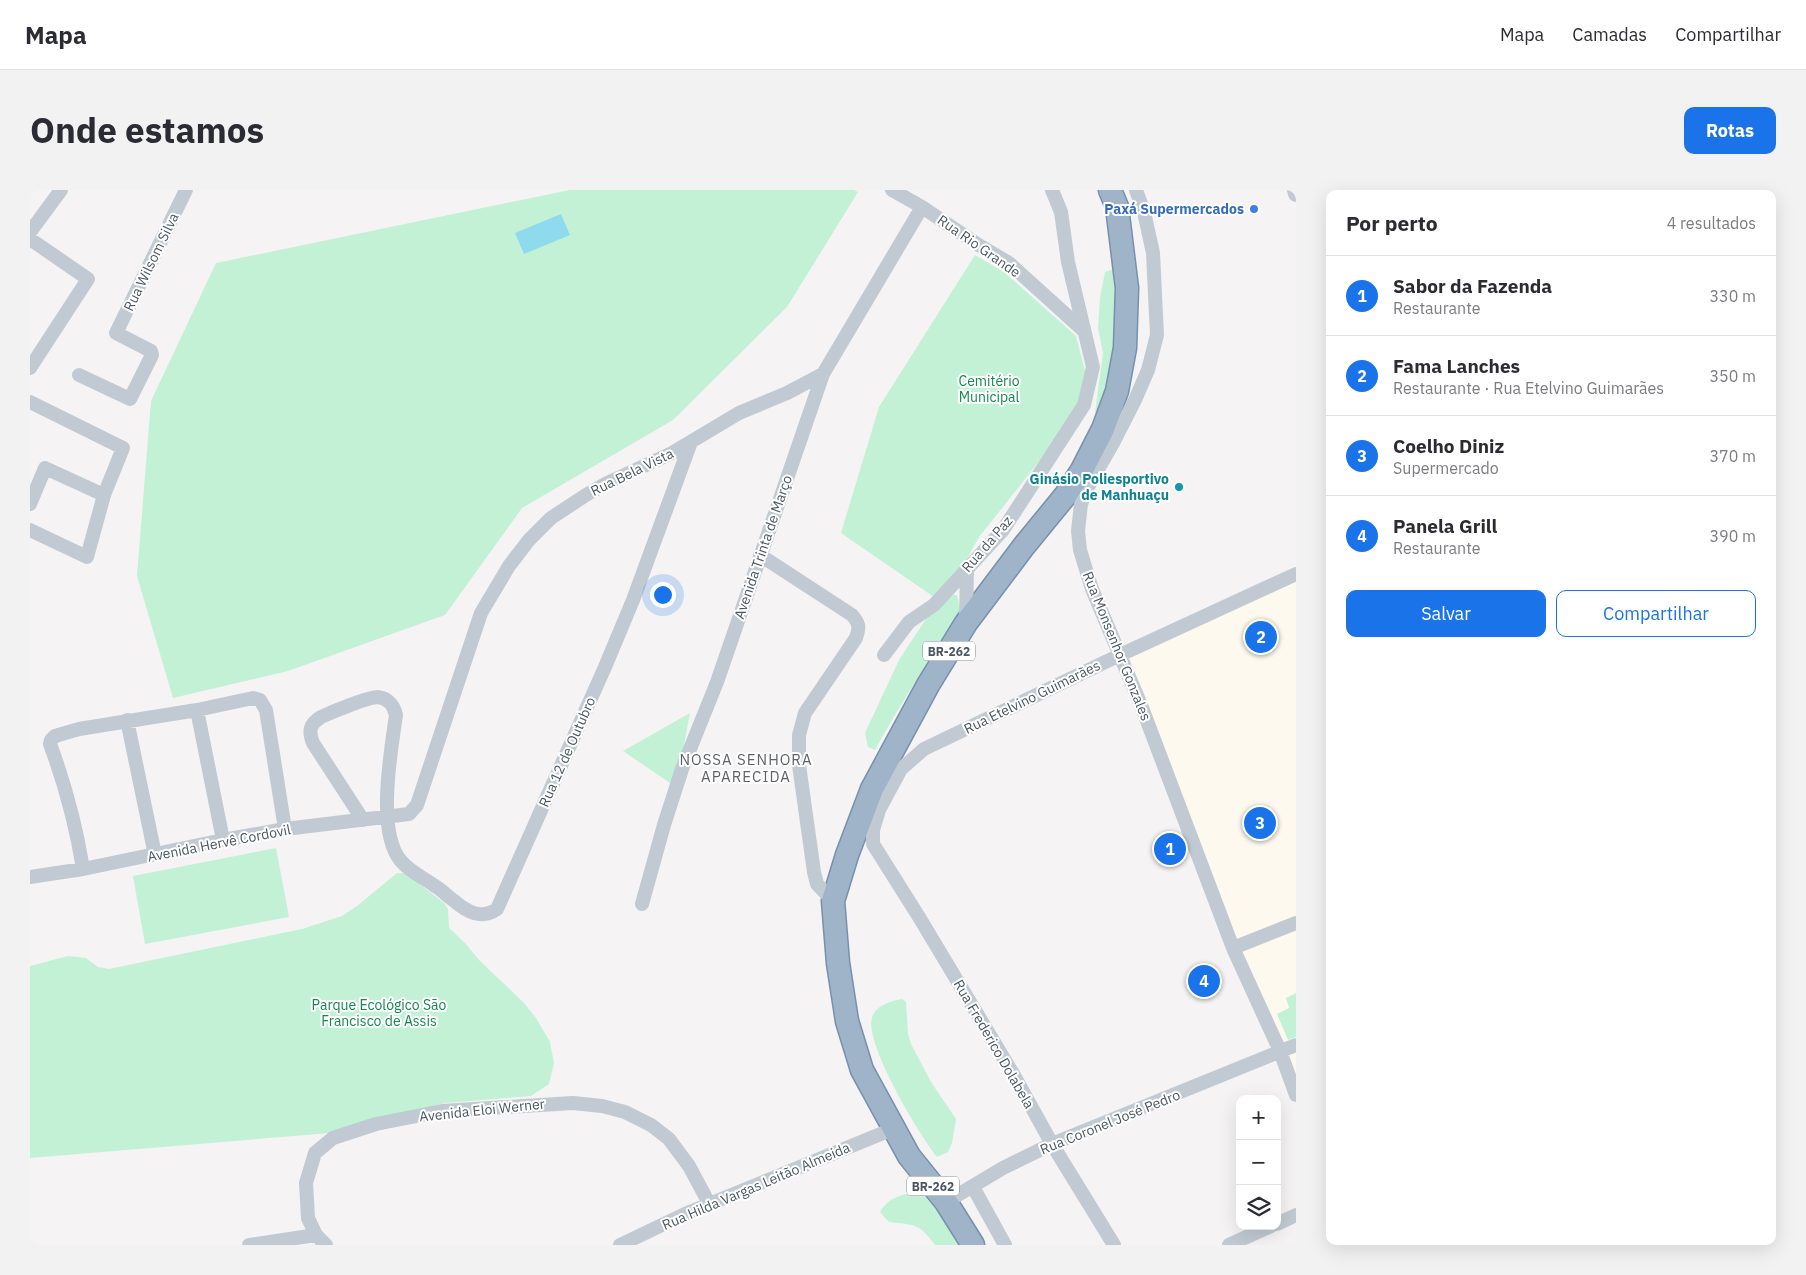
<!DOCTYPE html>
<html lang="pt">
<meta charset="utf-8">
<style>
:root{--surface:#fff;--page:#f2f2f3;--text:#2b2b33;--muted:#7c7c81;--line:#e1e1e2;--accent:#1a73e8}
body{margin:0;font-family:"IBM Plex Sans",sans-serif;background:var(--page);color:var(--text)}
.controls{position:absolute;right:15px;bottom:15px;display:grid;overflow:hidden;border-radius:10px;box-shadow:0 5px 20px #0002}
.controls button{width:45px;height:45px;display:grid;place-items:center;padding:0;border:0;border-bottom:1px solid var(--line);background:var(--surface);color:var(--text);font:25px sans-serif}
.you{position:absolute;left:632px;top:404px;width:18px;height:18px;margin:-12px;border:4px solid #fff;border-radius:50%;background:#1a73e8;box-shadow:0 0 0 8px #1a73e833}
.badge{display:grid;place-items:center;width:32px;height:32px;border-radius:50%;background:var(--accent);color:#fff;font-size:16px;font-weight:700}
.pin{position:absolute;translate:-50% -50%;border:2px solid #fff;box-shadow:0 1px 5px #0006}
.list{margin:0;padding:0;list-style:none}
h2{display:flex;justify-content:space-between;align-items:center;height:65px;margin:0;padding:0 20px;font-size:21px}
h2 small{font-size:16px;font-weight:400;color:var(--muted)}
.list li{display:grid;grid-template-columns:32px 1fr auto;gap:15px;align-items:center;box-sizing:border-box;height:80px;padding:0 20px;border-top:1px solid var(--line)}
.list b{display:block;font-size:19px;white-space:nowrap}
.list p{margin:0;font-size:16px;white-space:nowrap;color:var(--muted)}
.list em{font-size:16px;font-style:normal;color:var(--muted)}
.actions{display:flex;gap:10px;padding:15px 20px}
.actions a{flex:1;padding:11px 0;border:1px solid var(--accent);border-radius:10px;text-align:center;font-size:18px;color:var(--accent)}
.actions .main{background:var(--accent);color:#fff}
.icon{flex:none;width:28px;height:28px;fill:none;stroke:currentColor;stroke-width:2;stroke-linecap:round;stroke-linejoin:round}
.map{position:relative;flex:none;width:1266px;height:1055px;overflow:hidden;border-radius:10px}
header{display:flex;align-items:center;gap:30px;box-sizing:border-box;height:70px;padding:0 25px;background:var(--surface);border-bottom:1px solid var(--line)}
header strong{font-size:24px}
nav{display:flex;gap:28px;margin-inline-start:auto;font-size:18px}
.intro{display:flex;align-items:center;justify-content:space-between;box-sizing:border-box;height:120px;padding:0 30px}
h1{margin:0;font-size:35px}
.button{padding:12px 22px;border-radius:10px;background:var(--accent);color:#fff;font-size:18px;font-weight:700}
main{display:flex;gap:30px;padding:0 30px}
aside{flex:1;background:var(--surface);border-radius:10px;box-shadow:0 5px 20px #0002}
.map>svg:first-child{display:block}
.commercial{fill:#fdf9ef}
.green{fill:#c3f1d5}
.water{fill:#90daee}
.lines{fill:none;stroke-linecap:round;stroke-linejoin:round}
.trunk-casing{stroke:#7690ad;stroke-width:25}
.minor{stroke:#c1cad2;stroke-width:14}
.tertiary{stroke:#c1cad2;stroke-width:16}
.trunk{stroke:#9fb4c9;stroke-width:22}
.shop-dot{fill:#3f7fe0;stroke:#fff;stroke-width:2}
.culture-dot{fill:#0f9aa8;stroke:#fff;stroke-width:2}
.labels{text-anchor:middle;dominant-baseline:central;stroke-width:4;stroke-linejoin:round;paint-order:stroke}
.shield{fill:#fff;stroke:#808990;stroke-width:1}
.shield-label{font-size:12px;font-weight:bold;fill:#4a5661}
.shop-label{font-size:14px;font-weight:bold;fill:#366cbe;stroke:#fff;text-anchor:end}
.street-label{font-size:14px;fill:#4a5661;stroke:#fff}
.park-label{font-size:14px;fill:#17864f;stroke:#fff}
.culture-label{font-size:14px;font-weight:bold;fill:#0d838f;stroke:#fff;text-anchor:end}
.neighbourhood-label{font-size:15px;letter-spacing:1px;fill:#5f6368;stroke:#fff}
</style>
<header>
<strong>Mapa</strong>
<nav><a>Mapa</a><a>Camadas</a><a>Compartilhar</a></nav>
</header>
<div class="intro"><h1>Onde estamos</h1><a class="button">Rotas</a></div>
<main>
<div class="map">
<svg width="1266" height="1055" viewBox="0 0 1266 1055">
<rect width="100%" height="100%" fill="#f5f3f3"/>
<path class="commercial" d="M 1266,384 L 1266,905 L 1090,465 Z"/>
<path class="green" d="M 540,0 L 824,0 L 828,2 L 757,117 L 643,230 L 492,318 L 415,425 L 258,481 L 143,508 L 107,386 L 121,211 L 186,73 Z
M 945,65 L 975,83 L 1046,146 L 1055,181 L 1047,218 L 1027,249 L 949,347 L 935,372 L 904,407 L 811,343 L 849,217 Z
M 1084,79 L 1089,84 L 1089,154 L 1070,226 L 1065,223 L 1073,163 L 1068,138 L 1070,108 L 1075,82 Z
M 920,404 L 927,405 L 932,425 C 915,443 902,465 889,486 C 874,510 859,534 845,560 L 838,557 L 835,543 L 869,470 L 896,429 Z
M 660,523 L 646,597 L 593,561 Z
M 246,658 L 259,727 L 115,754 L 103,686 Z
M 367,683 L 375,683 L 414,713 L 418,719 L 419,738 L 435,753 L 449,770 L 493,812 L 506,828 L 520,852 L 524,873 L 519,894 L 501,906 L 415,913 L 300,943 L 0,968 L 0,776 L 38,766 L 56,768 L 68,777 L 79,779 L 272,739 L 312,726 L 327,716 Z
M 1266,803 L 1266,847 L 1258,850 L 1247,824 L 1259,818 L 1256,808 Z
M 872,809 L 876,812 L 878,844 L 881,854 L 901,892 L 926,929 L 922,953 L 918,962 L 907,967 C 890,946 834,853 842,828 C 845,816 860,811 872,809 Z
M 892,1001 L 900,1003 L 936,1055 L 905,1055 C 889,1033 885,1035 859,1032 L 850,1022 C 859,1006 875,1004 892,1001 Z"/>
<path class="water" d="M 531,24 L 540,45 L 494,64 L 485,43 Z"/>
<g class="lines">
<g class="trunk-casing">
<path id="trunk" d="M 943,1055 L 916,1012 L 879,966 L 832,880 L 817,831 L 808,773 L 803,711 L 817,665 L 842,599 L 898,495 L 936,433 L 994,356 L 1035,306 L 1052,280 L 1073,239 L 1087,201 L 1095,158 L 1097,98 L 1087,17 L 1080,0"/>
</g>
<path class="minor" d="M 862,0 L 892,17 L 947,54 L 979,73 L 1053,140
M 1106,0 L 1114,22 L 1123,63 L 1127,145 L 1118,180 L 1105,210 L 1083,253 L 1059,295 L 1051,314 L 1048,341 L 1050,360 L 1062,399 L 1111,515 L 1203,758 L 1250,861 L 1266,905
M 0,42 L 31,0
M 0,49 L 58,89 L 0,178
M 49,185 L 100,209 L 122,165 L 121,161 L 86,143 L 156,0
M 0,212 L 93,258 L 74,305 L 57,367 L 0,340
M 0,314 L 15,278 L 74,305
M 730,365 L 822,425 C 829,433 830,437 826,448 L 775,523 L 769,545 L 769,575 L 784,682 L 787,694 L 803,711
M 936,432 L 937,378
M 854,465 L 879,432 L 904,415 L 973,340 L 1054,215 L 1063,177 L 1038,72 L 1031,22 L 1022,0
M 167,520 L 193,650
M 97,530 L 125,665
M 333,630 L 283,553 C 278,540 280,534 291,527 C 302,522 338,507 348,507 C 358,508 364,516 366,525 C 361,561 346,642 371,671 C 380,682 394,688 405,696 C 412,700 417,706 423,710 C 437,722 451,730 467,719 L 575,477 L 603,410 L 661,252
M 53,679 C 46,635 36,597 20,554 L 21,550 L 25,546 L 49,539 L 167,520 L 223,508 L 230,510 L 236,520 L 255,639
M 0,687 L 53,679 L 193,650 L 255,639 L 379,624 L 387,615 L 451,423 L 479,376 L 499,350 L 521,328 L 556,305 L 577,293 L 642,263 L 709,223 L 757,203 L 793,184
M 612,714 L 634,635 L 652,579 L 687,492 L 793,184 L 892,17
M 1203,758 L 1266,733
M 943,997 L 975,1055
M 916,1012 L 973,978 L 1022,954 L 1266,855
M 1247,1034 L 1266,1025
M 219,1055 L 286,1045
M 296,1055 L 286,1045 L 278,1028 L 276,993 L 285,963 L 303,948 L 346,934 L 412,921 L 543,913 L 572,916 L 595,922 L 621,935 L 639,949 L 659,976 L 680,1015
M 590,1055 L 655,1024 L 863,939
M 1084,1055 L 1022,954 L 982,882 L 889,727 L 843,654 L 843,640 L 849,620 L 871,579 L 894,559 L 1090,465 L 1266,384
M 1199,1055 L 1241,1036"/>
<path class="tertiary" d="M 1265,0 L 1266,4"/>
<use href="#trunk" class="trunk"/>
</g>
<circle class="shop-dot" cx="1224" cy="19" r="5"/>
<circle class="culture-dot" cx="1149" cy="297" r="5"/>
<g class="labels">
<g class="shield">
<rect x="893" y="451.5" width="52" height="19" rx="4"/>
<rect x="877" y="986.5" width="52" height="19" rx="4"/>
</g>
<g class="shield-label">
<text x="919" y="461">BR-262</text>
<text x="903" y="996">BR-262</text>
</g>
<g class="shop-label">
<text x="1214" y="19">Paxá Supermercados</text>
</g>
<g class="street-label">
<text transform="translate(949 56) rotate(35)">Rua Rio Grande</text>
<text transform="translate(121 72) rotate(-64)">Rua Wilsom Silva</text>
<text transform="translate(602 282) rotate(-26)">Rua Bela Vista</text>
<text transform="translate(957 354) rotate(-49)">Rua da Paz</text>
<text transform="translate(733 357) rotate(-71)">Avenida Trinta de Março</text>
<text transform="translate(1087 456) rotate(68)">Rua Monsenhor Gonzales</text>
<text transform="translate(1002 507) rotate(-26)">Rua Etelvino Guimarães</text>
<text transform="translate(537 562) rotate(-66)">Rua 12 de Outubro</text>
<text transform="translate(189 653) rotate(-11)">Avenida Hervê Cordovil</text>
<text transform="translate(964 854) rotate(60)">Rua Frederico Dolabela</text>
<text transform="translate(452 920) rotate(-6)">Avenida Eloi Werner</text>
<text transform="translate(1080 932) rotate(-22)">Rua Coronel José Pedro</text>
<text transform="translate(726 996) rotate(-23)">Rua Hilda Vargas Leitão Almeida</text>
</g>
<g class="park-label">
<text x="959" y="191">Cemitério<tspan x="959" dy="16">Municipal</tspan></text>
<text x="349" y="815">Parque Ecológico São<tspan x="349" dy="16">Francisco de Assis</tspan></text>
</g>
<g class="culture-label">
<text x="1139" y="289">Ginásio Poliesportivo<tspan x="1139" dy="16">de Manhuaçu</tspan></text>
</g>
<g class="neighbourhood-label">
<text x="716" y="569">NOSSA SENHORA<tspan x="716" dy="17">APARECIDA</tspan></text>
</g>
</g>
</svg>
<div class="controls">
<button>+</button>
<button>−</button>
<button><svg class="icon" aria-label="layers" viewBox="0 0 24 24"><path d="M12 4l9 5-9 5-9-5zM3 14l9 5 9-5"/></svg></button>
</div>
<div class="you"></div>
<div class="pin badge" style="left:1140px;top:659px">1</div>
<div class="pin badge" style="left:1231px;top:447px">2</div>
<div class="pin badge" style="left:1230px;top:633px">3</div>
<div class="pin badge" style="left:1174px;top:791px">4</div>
</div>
<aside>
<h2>Por perto<small>4 resultados</small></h2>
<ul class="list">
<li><span class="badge">1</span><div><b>Sabor da Fazenda</b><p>Restaurante</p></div><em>330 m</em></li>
<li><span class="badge">2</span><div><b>Fama Lanches</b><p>Restaurante · Rua Etelvino Guimarães</p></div><em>350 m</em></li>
<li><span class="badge">3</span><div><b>Coelho Diniz</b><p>Supermercado</p></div><em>370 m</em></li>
<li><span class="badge">4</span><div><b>Panela Grill</b><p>Restaurante</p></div><em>390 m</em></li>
</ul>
<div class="actions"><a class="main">Salvar</a><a>Compartilhar</a></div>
</aside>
</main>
